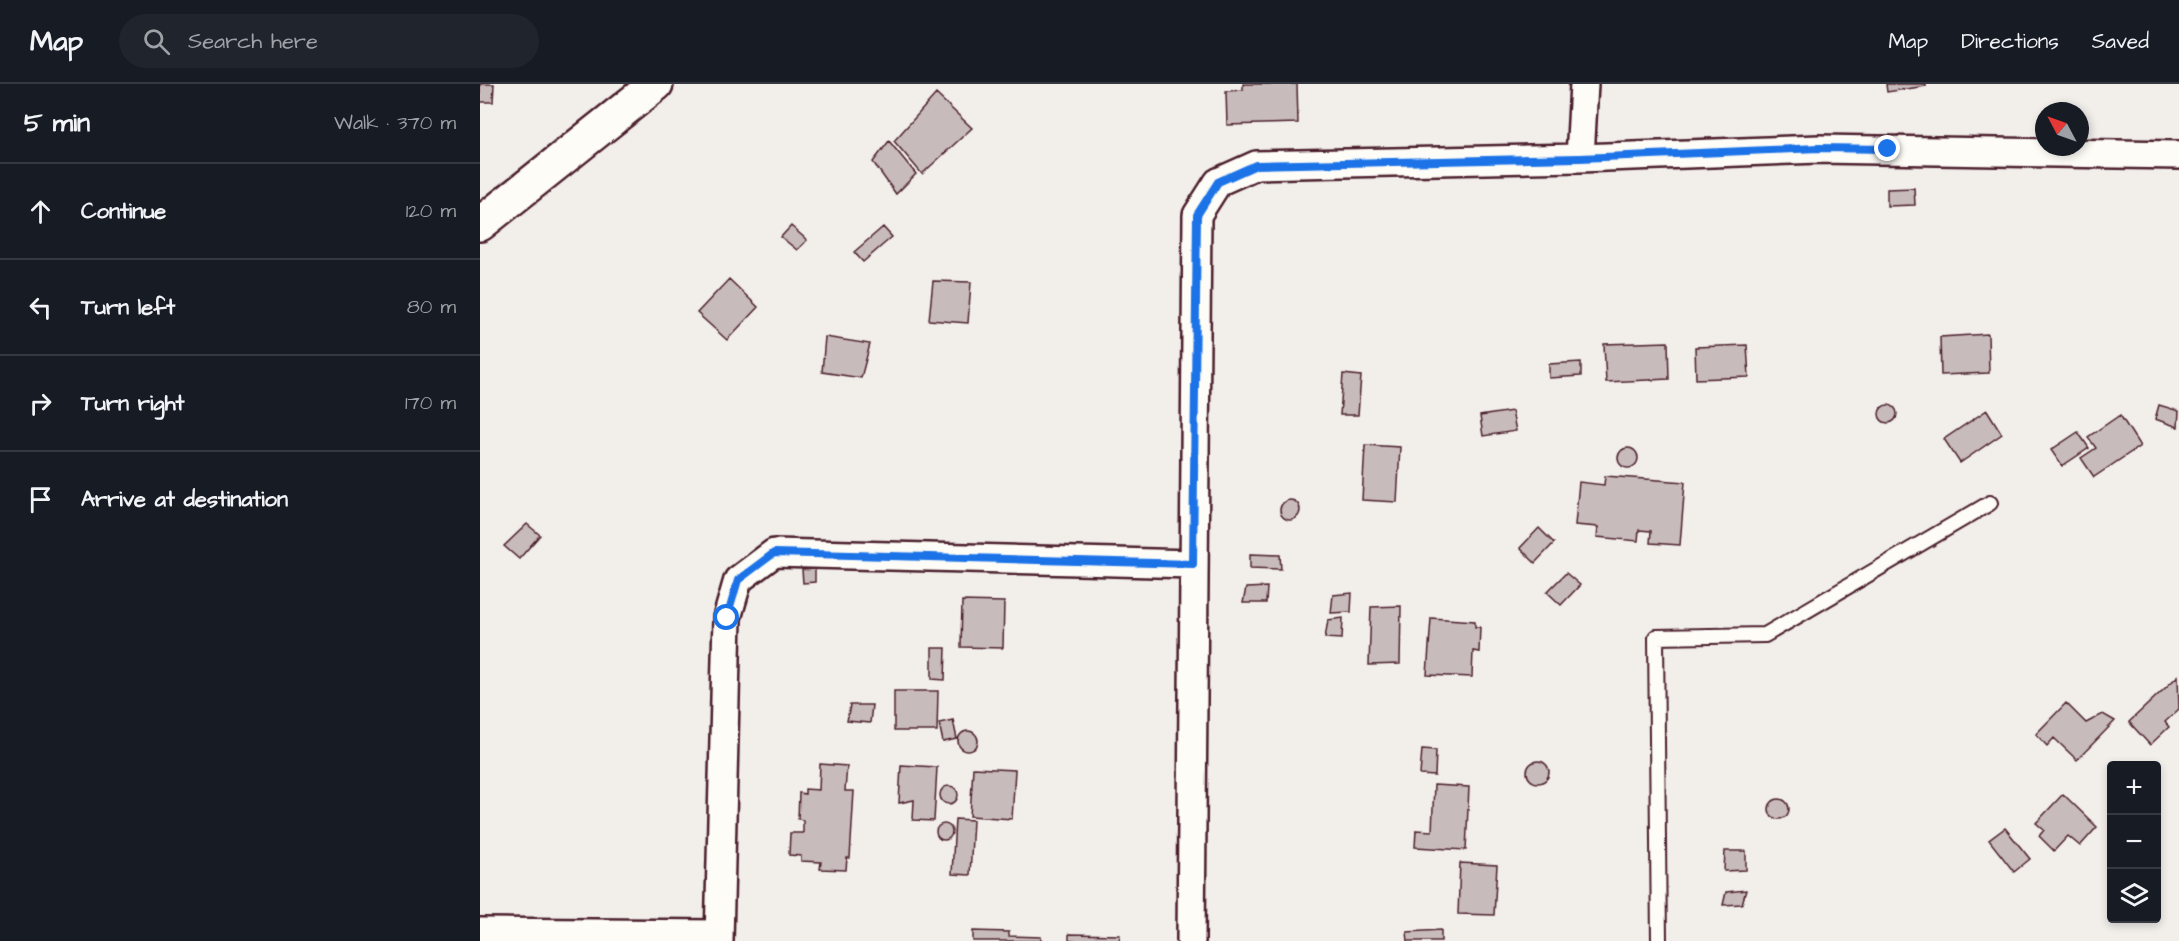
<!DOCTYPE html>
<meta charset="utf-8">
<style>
:root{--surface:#171b24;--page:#20242c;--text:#f1f3f6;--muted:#9ea1a6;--line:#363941}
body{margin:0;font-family:"Architects Daughter",sans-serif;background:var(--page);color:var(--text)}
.controls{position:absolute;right:18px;bottom:18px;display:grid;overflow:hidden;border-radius:6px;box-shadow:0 3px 9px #0003}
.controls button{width:54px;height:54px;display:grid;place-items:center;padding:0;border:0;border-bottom:2px solid var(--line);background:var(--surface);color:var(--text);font:30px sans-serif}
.compass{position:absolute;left:1555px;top:18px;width:54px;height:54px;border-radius:50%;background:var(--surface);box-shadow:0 3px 9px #0003;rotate:311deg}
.stop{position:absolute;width:18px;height:18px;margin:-14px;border:4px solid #1a73e8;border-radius:50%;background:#fff}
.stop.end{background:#1a73e8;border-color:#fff;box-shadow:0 2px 6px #0008}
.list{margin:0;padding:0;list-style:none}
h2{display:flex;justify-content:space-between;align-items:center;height:78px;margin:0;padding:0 24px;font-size:26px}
h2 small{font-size:20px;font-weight:400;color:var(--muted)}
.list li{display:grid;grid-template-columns:39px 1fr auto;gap:18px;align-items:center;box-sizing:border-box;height:96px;padding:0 24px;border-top:2px solid var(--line)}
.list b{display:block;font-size:22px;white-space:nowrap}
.list em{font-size:20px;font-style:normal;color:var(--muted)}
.icon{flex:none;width:33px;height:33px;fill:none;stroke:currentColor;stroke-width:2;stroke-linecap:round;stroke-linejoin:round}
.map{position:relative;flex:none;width:1699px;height:857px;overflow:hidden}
header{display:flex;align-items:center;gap:36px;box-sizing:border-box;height:84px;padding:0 30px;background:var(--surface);border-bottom:2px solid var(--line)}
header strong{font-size:28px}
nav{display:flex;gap:33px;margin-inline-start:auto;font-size:21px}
.search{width:420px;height:54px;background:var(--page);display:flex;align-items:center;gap:15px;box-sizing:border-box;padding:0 21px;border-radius:33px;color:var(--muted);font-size:22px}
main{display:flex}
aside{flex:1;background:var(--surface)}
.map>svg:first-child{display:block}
.building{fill:#c8bbbb;stroke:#4a1f2b;stroke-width:1.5}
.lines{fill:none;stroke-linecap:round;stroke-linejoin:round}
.service-casing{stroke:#4a1f2b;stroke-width:18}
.minor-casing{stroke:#4a1f2b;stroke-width:32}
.tertiary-casing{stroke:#4a1f2b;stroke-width:38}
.service{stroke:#fdfcf7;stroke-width:14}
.minor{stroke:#fdfcf7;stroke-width:27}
.tertiary{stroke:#fdfcf7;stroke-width:33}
.route{stroke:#1a73e8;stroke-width:8}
</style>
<header>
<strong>Map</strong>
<div class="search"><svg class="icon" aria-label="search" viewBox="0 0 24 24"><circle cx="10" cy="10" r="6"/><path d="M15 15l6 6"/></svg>Search here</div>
<nav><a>Map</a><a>Directions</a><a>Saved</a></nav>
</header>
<main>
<aside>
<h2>5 min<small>Walk · 370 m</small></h2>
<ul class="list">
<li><svg class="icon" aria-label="ahead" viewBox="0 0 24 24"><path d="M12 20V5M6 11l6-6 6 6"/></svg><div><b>Continue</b></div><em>120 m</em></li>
<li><svg class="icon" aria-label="left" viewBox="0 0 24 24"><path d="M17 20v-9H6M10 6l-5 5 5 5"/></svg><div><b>Turn left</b></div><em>80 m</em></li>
<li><svg class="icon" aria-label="right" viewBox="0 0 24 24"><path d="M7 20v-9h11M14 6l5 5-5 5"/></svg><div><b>Turn right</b></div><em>170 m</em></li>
<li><svg class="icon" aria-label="arrive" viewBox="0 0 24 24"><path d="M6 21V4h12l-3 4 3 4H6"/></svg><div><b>Arrive at destination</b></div></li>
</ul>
</aside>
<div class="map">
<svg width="1699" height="857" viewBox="0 0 1699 857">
<rect width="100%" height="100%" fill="#f2efeb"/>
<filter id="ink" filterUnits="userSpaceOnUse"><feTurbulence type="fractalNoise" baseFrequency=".0167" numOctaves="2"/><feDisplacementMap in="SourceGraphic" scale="12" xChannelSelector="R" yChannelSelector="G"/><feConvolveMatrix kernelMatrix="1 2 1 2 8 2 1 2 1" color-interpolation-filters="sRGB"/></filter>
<g filter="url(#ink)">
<path class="building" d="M 0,0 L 14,0 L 13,18 L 0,18 Z
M 763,0 L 817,0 L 818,39 L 747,41 L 746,7 L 763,6 Z
M 1406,0 L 1446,0 L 1446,2 L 1407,8 Z
M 456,10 L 492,44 L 442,90 L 414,57 Z
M 409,57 L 436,90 L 416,110 L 393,78 Z
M 1434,104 L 1435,121 L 1407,122 L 1407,105 Z
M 311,142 L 327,156 L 317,166 L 301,153 Z
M 403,143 L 412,153 L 383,178 L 374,168 Z
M 249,195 L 278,223 L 247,256 L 217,229 Z
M 453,197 L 491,198 L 488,239 L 449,236 Z
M 1508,250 L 1509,289 L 1461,291 L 1460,253 Z
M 345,253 L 390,260 L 381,294 L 342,288 Z
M 1188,258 L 1189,295 L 1126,298 L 1124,260 Z
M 1267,261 L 1269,293 L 1216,295 L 1215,263 Z
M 1101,278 L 1101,292 L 1069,294 L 1069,280 Z
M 863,290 L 881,292 L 878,331 L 860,331 Z
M1399 330a9 9 0 1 1 18 0a9 9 0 1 1-18 0Z
M 1679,321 L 1699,327 L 1698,343 L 1675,335 Z
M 1507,326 L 1522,350 L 1480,379 L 1464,355 Z
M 1032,327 L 1036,347 L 1003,352 L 1000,332 Z
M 1640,331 L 1660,362 L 1614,393 L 1601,374 L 1616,364 L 1608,353 Z
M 1598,348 L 1609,364 L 1582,382 L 1571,366 Z
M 885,361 L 920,363 L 917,418 L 882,416 Z
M1138 374a10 10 0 1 1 20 0a10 10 0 1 1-20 0Z
M 1125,392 L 1205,398 L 1200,461 L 1170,459 L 1171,447 L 1159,446 L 1158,457 L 1117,453 L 1118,443 L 1095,441 L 1099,398 L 1124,401 Z
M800 426a10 10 0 1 1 20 0a10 10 0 1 1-20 0Z
M 47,440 L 60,451 L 39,475 L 24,462 Z
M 1059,444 L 1074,459 L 1055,479 L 1040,464 Z
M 770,470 L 800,471 L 801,485 L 770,484 Z
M 335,485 L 335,498 L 323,499 L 322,486 Z
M 1086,489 L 1100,501 L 1081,521 L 1067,508 Z
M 787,503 L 786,519 L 763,519 L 766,504 Z
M 872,509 L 871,528 L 851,529 L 853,511 Z
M 482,517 L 524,518 L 523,564 L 481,563 Z
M 921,522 L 920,580 L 889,581 L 891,523 Z
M 863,534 L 862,555 L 845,554 L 848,536 Z
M 951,534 L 995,537 L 995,543 L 1000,543 L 999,568 L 993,567 L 992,593 L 947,591 Z
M 452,564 L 466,564 L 465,596 L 452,595 Z
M 1698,592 L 1699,625 L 1685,638 L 1689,643 L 1670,661 L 1649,638 Z
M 414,607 L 458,607 L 457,647 L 414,647 Z
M 1586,619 L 1606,639 L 1623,630 L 1635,637 L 1597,676 L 1574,654 L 1567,662 L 1556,650 Z
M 370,621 L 392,621 L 390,639 L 367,637 Z
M 473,636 L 477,655 L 463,658 L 459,639 Z
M478 657a10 10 0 1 1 20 0a10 10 0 1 1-20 0Z
M 942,665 L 956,666 L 955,692 L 940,691 Z
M1047 688a11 11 0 1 1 22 0a11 11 0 1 1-22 0Z
M 340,680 L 367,682 L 365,707 L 374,707 L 370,774 L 367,774 L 366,786 L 340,785 L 341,778 L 321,777 L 321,772 L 309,771 L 310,749 L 323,749 L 323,736 L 318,735 L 319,709 L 325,710 L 325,705 L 339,706 Z
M 421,681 L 457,683 L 454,737 L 433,736 L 434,716 L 419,719 Z
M 493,684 L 535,686 L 532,735 L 490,732 Z
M 954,701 L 989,703 L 986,766 L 935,763 L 936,746 L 952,747 Z
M460 711a9 9 0 1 1 18 0a9 9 0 1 1-18 0Z
M 1583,710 L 1617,743 L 1600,762 L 1588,752 L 1574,767 L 1559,752 L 1564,746 L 1556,739 Z
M1289 725a10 10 0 1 1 20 0a10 10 0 1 1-20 0Z
M 475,735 L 493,736 L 490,791 L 472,790 Z
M456 748a8 8 0 1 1 16 0a8 8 0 1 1-16 0Z
M 1525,744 L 1550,775 L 1534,788 L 1509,756 Z
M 1245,767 L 1266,767 L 1266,786 L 1244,787 Z
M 980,779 L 1017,781 L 1014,831 L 978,830 Z
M 1266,806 L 1262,820 L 1243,821 L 1246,808 Z
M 961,846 L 961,857 L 928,857 L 927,848 Z
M 493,847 L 529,848 L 529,852 L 561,853 L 561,857 L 493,857 Z
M 589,850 L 640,851 L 639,857 L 589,857 Z"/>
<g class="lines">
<g class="service-casing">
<path id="service" d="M 1179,857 L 1176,553 L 1285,551 L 1510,419"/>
</g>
<g class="minor-casing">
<path id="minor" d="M 1100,74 L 1104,0
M 0,848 L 239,850
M 239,857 L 247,534 L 258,496 L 294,469 L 713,480
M 711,857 L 717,131 L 738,98 L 776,81 L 1100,74 L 1339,65 L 1699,71"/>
</g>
<g class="tertiary-casing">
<path id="tertiary" d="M 0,140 L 176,0"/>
</g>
<use href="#service" class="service"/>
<use href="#minor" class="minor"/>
<use href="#tertiary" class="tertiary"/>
</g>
</g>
<g class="lines" filter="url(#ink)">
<path class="route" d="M 247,534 L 258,496 L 294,469 L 713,480 L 717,131 L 738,98 L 776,81 L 1100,74 L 1339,64 L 1408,65"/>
</g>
</svg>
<div class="controls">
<button>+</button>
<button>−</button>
<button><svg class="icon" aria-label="layers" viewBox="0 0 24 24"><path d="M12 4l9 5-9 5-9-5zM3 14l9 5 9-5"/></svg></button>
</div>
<svg class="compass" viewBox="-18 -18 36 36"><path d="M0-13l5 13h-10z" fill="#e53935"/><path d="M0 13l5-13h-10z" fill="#9ea1a6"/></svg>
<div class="stop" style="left:247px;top:534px"></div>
<div class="stop end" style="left:1408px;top:65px"></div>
</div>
</main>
